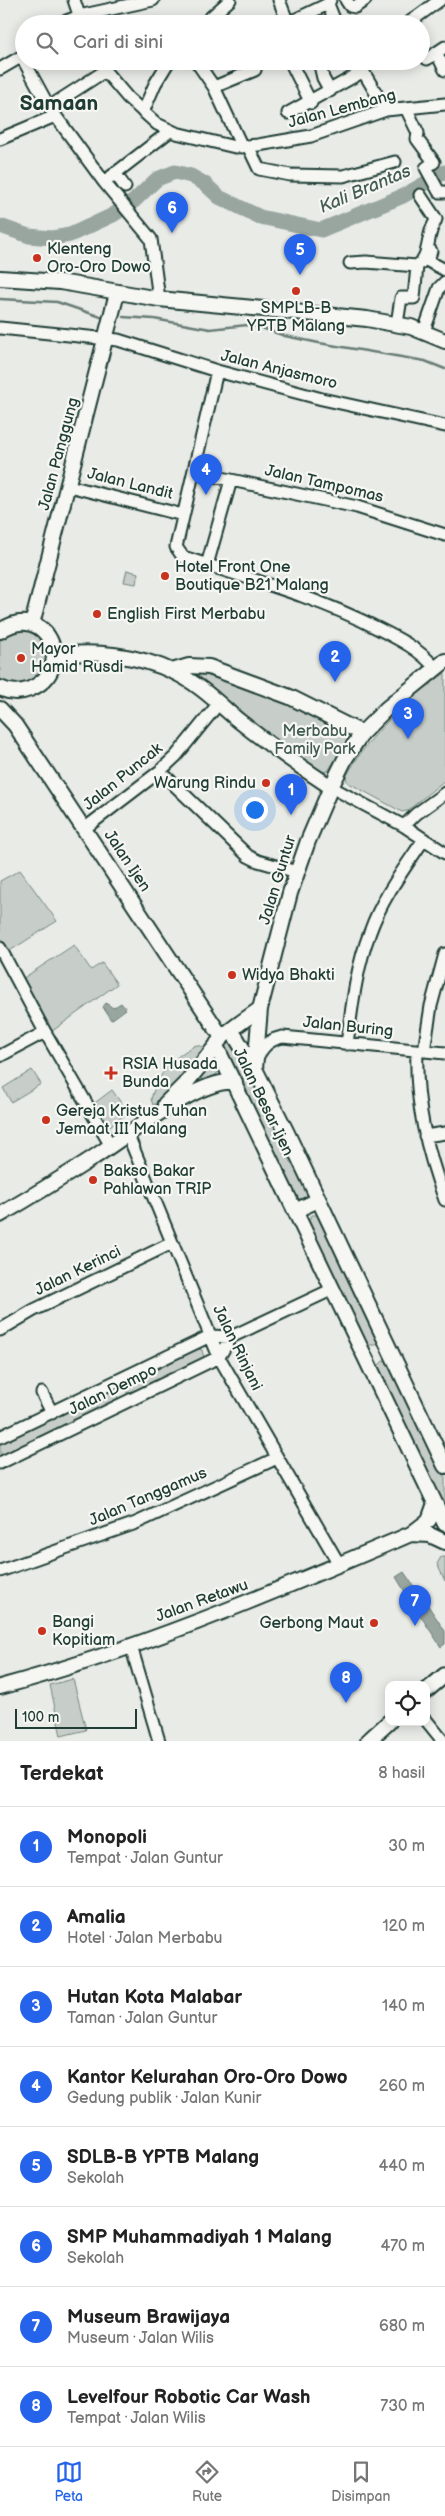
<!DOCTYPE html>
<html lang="id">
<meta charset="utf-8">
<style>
:root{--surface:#fff;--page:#f2f2f2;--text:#222;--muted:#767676;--line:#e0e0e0;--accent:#2563eb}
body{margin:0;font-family:"Balsamiq Sans",sans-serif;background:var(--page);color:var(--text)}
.controls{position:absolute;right:15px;bottom:15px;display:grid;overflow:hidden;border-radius:10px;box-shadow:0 2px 12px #0003}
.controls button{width:45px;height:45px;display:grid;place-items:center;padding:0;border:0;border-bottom:1px solid var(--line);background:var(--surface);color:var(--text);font:25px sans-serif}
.scale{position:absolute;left:15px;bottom:12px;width:122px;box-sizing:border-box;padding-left:5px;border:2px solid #1f3d34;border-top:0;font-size:14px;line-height:18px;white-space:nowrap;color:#1f3d34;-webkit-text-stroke:4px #f6f6f2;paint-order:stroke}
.you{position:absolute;left:254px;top:809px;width:18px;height:18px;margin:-12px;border:4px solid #fff;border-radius:50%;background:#1a73e8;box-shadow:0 0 0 8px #1a73e833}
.badge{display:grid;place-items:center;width:32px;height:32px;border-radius:50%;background:var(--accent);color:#fff;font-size:16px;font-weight:700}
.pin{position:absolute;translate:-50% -41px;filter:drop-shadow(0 1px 2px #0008)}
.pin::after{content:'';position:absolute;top:26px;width:18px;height:15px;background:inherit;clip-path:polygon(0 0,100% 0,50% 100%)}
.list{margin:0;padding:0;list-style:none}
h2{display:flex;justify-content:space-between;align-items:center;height:65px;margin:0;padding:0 20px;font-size:21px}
h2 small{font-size:16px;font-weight:400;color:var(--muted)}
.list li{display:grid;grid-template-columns:32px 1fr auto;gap:15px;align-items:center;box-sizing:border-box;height:80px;padding:0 20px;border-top:1px solid var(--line)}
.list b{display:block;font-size:19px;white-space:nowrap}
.list p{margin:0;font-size:16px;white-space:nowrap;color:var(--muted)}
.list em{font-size:16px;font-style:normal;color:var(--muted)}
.icon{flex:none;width:28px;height:28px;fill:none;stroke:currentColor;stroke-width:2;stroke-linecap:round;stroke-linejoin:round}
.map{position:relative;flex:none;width:445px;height:1741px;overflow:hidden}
.search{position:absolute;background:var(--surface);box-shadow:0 2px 12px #0003;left:15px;right:15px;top:15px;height:55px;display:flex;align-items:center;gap:12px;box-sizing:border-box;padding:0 18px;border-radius:28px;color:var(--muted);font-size:19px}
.sheet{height:705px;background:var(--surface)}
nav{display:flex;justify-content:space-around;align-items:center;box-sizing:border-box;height:70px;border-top:1px solid var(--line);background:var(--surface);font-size:14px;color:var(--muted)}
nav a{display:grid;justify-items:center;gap:2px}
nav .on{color:var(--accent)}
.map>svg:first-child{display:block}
.green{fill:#c7cec9;stroke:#73867e}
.water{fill:#99a6a0;stroke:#687c75}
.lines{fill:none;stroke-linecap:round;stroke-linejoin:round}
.stream{stroke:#687c75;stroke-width:2.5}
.river{stroke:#99a6a0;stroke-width:15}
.minor-casing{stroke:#1f3d34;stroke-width:15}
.major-casing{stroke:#1f3d34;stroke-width:18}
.minor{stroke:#f6f6f2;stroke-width:11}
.major{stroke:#f6f6f2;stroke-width:14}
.poi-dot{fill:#c8321e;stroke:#f6f6f2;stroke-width:2}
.labels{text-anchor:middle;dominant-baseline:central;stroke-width:4.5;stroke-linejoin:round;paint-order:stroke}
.street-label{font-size:16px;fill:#1f3d34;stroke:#f6f6f2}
.poi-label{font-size:16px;fill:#1f3d34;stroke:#f6f6f2;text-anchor:start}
.park-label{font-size:16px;fill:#415a52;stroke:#f6f6f2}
.water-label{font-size:18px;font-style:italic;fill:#445c54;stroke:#f6f6f2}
.district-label{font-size:21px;font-weight:bold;fill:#1f3d34;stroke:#f6f6f2}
</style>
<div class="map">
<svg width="445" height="1741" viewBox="0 0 445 1741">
<rect width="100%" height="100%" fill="#e9ebe7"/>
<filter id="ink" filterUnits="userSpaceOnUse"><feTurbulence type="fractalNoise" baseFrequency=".02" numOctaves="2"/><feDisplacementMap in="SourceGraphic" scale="10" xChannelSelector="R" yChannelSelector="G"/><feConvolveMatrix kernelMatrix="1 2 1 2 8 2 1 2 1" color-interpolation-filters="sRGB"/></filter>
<g filter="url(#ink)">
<path class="green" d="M 127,570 L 138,573 L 136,584 L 124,582 Z
M 21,630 C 71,635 39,704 0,679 L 0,641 L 6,636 Z
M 194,669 L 290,701 L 347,732 L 350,737 L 328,771 L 322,772 L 186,673 Z
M 445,673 L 445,780 L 407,811 L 402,812 L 347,782 L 346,777 C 370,733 405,702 445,673 Z
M 20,870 L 57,921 L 8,952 L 0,937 L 0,881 Z
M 74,945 L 91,970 L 102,963 L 117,984 L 51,1032 L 22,979 Z
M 227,1043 L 232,1043 L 253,1072 L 309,1193 L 304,1199 L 295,1199 L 223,1048 Z
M 196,1045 L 204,1047 L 202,1057 L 162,1099 L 153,1105 L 151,1099 C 158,1073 173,1057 196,1045 Z
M 214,1062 L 219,1066 L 217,1074 L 170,1104 Z
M 32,1070 L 41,1084 L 11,1102 L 3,1088 Z
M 112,1090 L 128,1113 L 107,1128 L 92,1105 Z
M 312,1215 L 319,1215 L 379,1339 L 375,1345 L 366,1345 L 306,1224 Z
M 196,1348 L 202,1350 L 204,1358 L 130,1394 L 127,1393 L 126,1382 Z
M 383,1361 L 393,1367 L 445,1474 L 445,1518 L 377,1367 Z
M 108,1390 L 117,1395 L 118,1399 L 114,1404 L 0,1459 L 0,1441 Z
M 441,1557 L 445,1557 L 445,1581 L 437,1564 Z
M 73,1679 L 86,1730 L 61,1736 L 50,1685 Z"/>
<path class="water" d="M 106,1003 L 113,1008 L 121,1003 L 126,1009 L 111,1020 L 103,1007 Z
M 404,1572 L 421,1597 L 413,1605 L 396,1577 Z
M 424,1603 L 427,1604 L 445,1631 L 445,1644 L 441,1647 L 416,1609 Z"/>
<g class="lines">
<path class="stream" d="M 0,299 L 57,302 L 104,318
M 123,317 L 154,319 L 210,329 L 247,325 L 259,327 L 285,336 L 319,343 L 425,361 L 445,369"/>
<path class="river" d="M 0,226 L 29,236 L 52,238 L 70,235 L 113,215 L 134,201 L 157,179 L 175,172 L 191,176 L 205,184 L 219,197 L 260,217 L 321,230 L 403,196 L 445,172"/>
<g class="minor-casing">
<path id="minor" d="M 74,0 L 82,24
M 279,0 L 288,23
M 330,0 L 328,4 L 336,24
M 346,0 L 350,6 L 355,7 L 365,0
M 59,24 L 79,16 L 153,0
M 203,24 L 230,0
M 286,24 L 328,4
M 407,24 L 440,0
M 437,54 L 445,70
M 427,59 L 445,47
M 24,61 L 49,107 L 104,182 L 151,239 L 159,299
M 99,61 L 105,71 L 128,98 L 157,124 L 176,133 L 235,147 L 258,145 L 311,136 L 386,110 L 445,104
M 196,61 L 214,87 L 242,147
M 290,61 L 311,103
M 319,61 L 323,78 L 330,91
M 357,61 L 386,110
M 0,69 L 24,55
M 214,87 L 255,70
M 49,107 L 105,71
M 406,108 L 418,133 L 417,139 L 434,162 L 426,168 L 439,192 L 445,192
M 143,112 L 155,84 L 169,61
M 288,113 L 364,71
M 0,139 L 55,116
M 248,146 L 259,169 L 290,175 L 343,176 L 395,162
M 115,173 L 125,187
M 104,182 L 170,131
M 431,251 L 428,261 L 445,270
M 350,263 L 366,262 L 417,266
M 397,324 L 401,298 L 414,298 L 417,266 C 428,258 427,244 431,231 C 432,227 435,223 436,219 L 420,195
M 0,328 L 118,340 L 217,371 L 322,399 L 445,426
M 424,331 L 439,288 L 445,282
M 217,371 L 176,547 L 183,557 C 250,579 317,597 379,629 C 399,639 421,650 435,668
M 194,472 L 357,507 L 445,535
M 69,486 L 183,515
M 207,565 L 231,480
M 160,771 L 248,856 L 258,861 L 297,872
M 331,787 L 404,826 L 445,853
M 404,826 L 416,814 L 445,793
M 84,829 L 160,771 L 176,756 L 219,703
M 0,948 L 45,1032 L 111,1146
M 347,1044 C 352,1006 356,968 370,932 C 382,898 404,869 424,839
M 417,1050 C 415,1103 427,1151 445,1200
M 424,1051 L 431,1006 L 445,954
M 0,1056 L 45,1032
M 257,1058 C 263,1046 270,1039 283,1037 L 445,1053
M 128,1135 L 219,1357 L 339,1564
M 425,1136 L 445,1133
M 0,1330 L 34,1310 L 172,1243
M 42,1393 L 52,1413
M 0,1437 L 210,1336 L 231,1337 L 333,1289
M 0,1463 L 219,1357 L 231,1337
M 0,1571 L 136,1523 L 277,1458
M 131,1646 L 159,1741
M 426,1720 L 443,1741"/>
</g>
<g class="major-casing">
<path id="major" d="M 0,278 L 60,282 L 159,299 L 367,319 L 411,327 L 445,341
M 32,624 L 117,293
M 0,631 C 46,599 78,669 30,689 C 20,693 10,693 0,688
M 54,657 C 90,648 141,656 174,672 C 198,683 218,703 238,720 C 268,744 299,766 331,787
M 172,671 L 189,666 L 209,667 L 290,697 L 362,733
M 0,709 L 15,725 L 221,1036
M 260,1009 C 249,1017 219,1036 216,1046 L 445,1524
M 232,1031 L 255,1069 L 287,1133 L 445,1466
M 255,1069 L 260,1009 L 290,893 L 308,841 L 331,787 L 345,759 L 362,733 L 386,709 L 445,661
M 165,1104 L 185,1084 L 216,1046
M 295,1211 L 318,1200
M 0,1215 C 29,1198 57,1181 85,1163 C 118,1143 198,1077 235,1082
M 411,1534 L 430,1535 L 445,1542
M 0,1687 C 142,1649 276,1591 411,1534 L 429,1520 L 435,1503
M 426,1691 L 445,1675
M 368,1741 L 389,1722"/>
</g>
<use href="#minor" class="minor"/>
<use href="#major" class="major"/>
</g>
</g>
<g class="poi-dot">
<circle cx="37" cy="258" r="5"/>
<circle cx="296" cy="291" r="5"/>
<circle cx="165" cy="576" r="5"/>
<circle cx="97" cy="614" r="5"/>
<circle cx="21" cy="658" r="5"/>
<circle cx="266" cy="783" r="5"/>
<circle cx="232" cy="975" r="5"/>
<path d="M108.5 1065.5h5v5h5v5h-5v5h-5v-5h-5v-5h5z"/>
<circle cx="46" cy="1120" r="5"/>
<circle cx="93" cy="1180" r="5"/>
<circle cx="374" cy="1623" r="5"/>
<circle cx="42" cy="1631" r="5"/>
</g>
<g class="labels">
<g class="street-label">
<text transform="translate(342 109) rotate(-15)">Jalan Lembang</text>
<text transform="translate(279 370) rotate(14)">Jalan Anjasmoro</text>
<text transform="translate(59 454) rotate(-75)">Jalan Panggung</text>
<text transform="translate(130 484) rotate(14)">Jalan Landit</text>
<text transform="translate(324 484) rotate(13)">Jalan Tampomas</text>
<text transform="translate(123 777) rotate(-39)">Jalan Puncak</text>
<text transform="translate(127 861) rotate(56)">Jalan Ijen</text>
<text transform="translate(278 880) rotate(-73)">Jalan Guntur</text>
<text transform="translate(348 1027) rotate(6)">Jalan Buring</text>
<text transform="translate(263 1102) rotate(64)">Jalan Besar Ijen</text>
<text transform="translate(78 1271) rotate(-26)">Jalan Kerinci</text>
<text transform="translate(237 1348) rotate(64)">Jalan Rinjani</text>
<text transform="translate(113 1390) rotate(-26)">Jalan Dempo</text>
<text transform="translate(148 1497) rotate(-23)">Jalan Tanggamus</text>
<text transform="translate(202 1601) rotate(-20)">Jalan Retawu</text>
</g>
<g class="poi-label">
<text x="47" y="249">Klenteng<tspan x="47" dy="18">Oro-Oro Dowo</tspan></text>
<text x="296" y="308" text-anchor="middle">SMPLB-B<tspan x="296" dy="18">YPTB Malang</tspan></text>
<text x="175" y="567">Hotel Front One<tspan x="175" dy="18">Boutique B21 Malang</tspan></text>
<text x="107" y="614">English First Merbabu</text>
<text x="31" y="649">Mayor<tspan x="31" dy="18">Hamid Rusdi</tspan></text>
<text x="256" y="783" text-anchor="end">Warung Rindu</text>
<text x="242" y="975">Widya Bhakti</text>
<text x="122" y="1064">RSIA Husada<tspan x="122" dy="18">Bunda</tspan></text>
<text x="56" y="1111">Gereja Kristus Tuhan<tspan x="56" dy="18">Jemaat III Malang</tspan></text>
<text x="103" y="1171">Bakso Bakar<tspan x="103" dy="18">Pahlawan TRIP</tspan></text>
<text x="52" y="1622">Bangi<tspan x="52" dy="18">Kopitiam</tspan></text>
<text x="364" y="1623" text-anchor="end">Gerbong Maut</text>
</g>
<g class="park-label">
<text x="315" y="731">Merbabu<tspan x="315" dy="18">Family Park</tspan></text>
</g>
<g class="water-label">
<text transform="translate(365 189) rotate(-23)">Kali Brantas</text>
</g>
<g class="district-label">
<text x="59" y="103">Samaan</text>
</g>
</g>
</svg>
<div class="controls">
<button><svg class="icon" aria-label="locate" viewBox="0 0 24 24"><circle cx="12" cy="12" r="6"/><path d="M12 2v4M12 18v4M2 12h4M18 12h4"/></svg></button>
</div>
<div class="scale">100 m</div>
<div class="you"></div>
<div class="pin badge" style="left:291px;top:815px">1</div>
<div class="pin badge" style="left:335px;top:682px">2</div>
<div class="pin badge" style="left:408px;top:739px">3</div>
<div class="pin badge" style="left:206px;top:495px">4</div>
<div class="pin badge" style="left:300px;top:275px">5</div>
<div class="pin badge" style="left:172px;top:233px">6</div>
<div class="pin badge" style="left:415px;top:1626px">7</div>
<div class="pin badge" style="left:346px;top:1703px">8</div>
<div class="search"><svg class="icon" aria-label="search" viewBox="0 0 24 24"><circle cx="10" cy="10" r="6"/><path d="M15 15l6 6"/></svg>Cari di sini</div>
</div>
<section class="sheet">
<h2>Terdekat<small>8 hasil</small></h2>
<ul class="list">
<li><span class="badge">1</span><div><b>Monopoli</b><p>Tempat · Jalan Guntur</p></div><em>30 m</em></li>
<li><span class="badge">2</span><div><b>Amalia</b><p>Hotel · Jalan Merbabu</p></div><em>120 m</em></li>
<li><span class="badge">3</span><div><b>Hutan Kota Malabar</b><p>Taman · Jalan Guntur</p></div><em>140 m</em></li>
<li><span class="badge">4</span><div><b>Kantor Kelurahan Oro-Oro Dowo</b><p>Gedung publik · Jalan Kunir</p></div><em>260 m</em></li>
<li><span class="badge">5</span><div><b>SDLB-B YPTB Malang</b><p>Sekolah</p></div><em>440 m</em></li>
<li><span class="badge">6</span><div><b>SMP Muhammadiyah 1 Malang</b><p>Sekolah</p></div><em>470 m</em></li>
<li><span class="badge">7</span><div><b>Museum Brawijaya</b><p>Museum · Jalan Wilis</p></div><em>680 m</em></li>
<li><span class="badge">8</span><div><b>Levelfour Robotic Car Wash</b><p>Tempat · Jalan Wilis</p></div><em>730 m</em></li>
</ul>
</section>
<nav>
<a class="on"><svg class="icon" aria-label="map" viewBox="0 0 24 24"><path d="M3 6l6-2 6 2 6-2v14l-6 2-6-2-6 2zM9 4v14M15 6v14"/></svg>Peta</a>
<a><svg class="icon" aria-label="directions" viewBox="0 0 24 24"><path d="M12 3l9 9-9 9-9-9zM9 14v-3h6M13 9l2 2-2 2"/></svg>Rute</a>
<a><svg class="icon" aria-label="saved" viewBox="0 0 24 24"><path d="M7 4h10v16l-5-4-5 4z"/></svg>Disimpan</a>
</nav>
